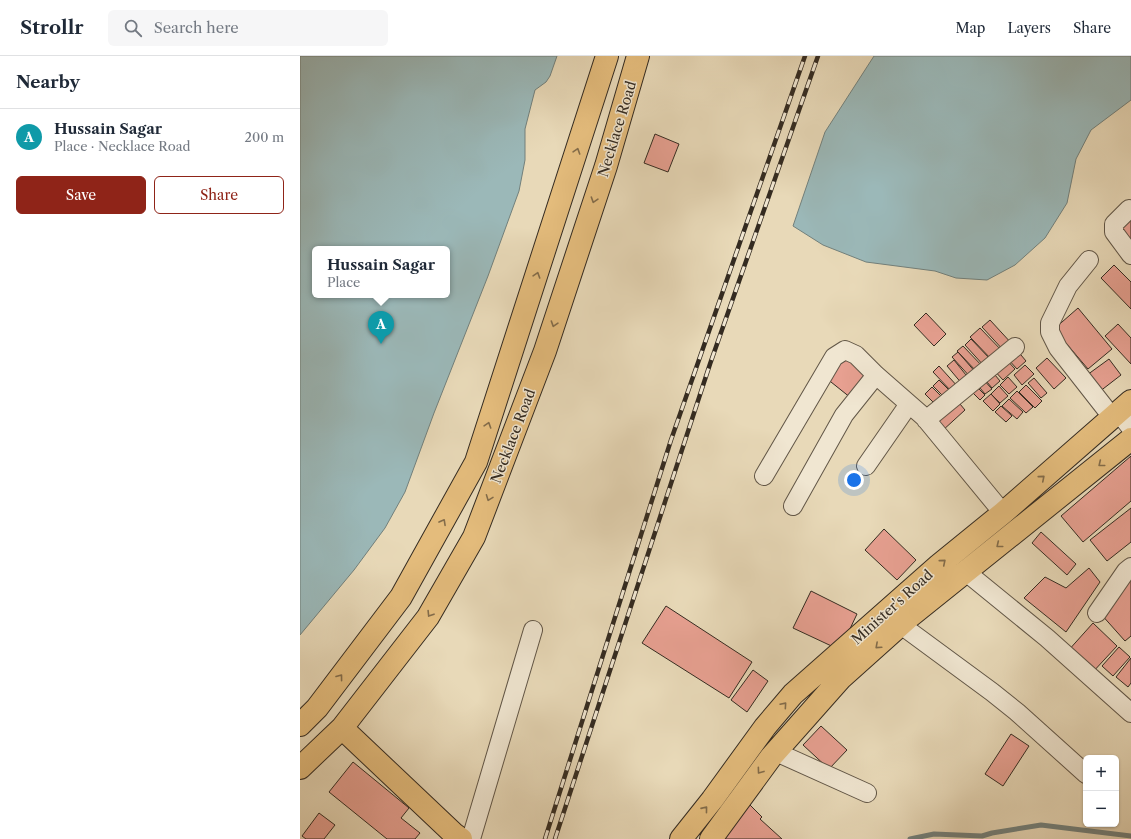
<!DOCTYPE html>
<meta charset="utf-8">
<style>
:root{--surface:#fff;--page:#f6f6f7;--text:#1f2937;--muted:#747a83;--line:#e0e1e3;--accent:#8f2418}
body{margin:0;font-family:"Libre Caslon Text",serif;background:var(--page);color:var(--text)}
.controls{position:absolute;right:12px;bottom:12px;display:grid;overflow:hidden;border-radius:6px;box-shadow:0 1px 3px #0004}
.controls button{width:36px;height:36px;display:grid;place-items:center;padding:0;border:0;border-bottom:1px solid var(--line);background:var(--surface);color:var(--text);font:20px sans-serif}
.you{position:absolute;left:554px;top:424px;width:14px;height:14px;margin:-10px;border:3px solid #fff;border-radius:50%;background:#1a73e8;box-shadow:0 0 0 6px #1a73e833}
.badge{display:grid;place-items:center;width:26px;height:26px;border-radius:50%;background:var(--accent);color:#fff;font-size:13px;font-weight:700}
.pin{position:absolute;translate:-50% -33px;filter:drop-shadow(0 1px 2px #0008)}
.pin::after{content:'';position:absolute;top:21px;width:14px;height:12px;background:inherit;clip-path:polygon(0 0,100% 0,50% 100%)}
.popup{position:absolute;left:12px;top:190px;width:138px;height:52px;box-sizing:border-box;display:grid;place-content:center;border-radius:6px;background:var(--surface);filter:drop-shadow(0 1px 3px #0005);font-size:13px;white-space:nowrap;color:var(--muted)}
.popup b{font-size:15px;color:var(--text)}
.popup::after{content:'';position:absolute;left:50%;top:100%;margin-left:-8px;border:8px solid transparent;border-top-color:var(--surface)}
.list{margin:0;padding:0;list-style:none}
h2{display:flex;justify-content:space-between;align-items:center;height:52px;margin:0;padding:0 16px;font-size:17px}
h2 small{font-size:13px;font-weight:400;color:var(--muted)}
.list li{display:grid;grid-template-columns:26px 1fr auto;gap:12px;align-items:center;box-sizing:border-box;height:56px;padding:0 16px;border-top:1px solid var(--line)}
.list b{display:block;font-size:15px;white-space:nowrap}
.list p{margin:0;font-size:13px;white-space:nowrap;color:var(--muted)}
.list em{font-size:13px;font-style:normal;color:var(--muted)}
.actions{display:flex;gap:8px;padding:12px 16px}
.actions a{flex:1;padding:9px 0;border:1px solid var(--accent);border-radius:6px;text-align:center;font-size:14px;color:var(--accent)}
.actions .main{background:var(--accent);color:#fff}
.icon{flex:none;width:22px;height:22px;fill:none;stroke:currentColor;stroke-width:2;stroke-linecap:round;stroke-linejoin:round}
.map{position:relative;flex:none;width:831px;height:783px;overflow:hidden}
header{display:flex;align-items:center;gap:24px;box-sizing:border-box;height:56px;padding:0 20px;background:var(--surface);border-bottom:1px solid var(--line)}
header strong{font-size:19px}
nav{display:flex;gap:22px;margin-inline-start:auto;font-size:14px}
.search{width:280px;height:36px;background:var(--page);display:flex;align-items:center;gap:10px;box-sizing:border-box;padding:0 14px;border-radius:6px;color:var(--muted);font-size:15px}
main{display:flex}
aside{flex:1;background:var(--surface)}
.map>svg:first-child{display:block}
.water{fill:#9bb8b8;stroke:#72807c;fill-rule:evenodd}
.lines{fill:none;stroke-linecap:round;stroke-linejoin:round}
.stream{stroke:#72807c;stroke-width:5}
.building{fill:#e7a091;stroke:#342b21}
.minor-casing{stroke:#615647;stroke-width:20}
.major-casing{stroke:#342b21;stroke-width:24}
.minor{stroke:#f0e6d1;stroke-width:18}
.major{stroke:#e4bc7c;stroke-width:22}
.rail-casing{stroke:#342b21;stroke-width:4.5}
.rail{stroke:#f0e6d1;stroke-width:3;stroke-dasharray:9;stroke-linecap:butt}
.oneway{stroke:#836c4a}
.labels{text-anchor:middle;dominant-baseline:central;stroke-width:3;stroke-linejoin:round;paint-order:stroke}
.street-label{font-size:14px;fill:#342b21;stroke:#f0e6d1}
</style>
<header>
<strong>Strollr</strong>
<div class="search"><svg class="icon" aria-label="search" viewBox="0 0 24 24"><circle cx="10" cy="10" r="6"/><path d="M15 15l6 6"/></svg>Search here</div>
<nav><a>Map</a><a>Layers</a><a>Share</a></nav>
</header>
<main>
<aside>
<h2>Nearby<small></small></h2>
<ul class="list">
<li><span class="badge" style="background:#0f9aa8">A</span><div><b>Hussain Sagar</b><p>Place · Necklace Road</p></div><em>200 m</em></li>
</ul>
<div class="actions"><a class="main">Save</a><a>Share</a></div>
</aside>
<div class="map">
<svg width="831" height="783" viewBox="0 0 831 783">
<rect width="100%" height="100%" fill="#e8d9b8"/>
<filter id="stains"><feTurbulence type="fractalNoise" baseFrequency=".005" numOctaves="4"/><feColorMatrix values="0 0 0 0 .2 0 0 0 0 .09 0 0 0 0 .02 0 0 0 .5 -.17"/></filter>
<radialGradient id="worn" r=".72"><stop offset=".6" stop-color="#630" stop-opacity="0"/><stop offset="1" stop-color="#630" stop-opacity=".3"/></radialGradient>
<path class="water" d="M 0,0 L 257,0 L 250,20 L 246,26 L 235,34 L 225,73 L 225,104 L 219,135 L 188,220 L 134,357 L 105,436 L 85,472 L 54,514 L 0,579 ZM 15,193 L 147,193 L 147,239 L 15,239 Z
M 574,0 L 831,0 L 831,44 L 791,74 L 776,103 L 767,147 L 745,182 L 715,209 L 687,224 L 656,222 L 635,215 L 566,206 L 523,189 L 493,170 L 525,76 Z"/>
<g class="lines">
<path class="stream" d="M 610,783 L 634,778 L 682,780 L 692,777 L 741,769 L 831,780"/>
</g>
<path class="building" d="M 355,78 L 379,88 L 368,116 L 344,107 Z
M 831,158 L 831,186 L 818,168 Z
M 814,209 L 831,226 L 831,253 L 801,222 Z
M 778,252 L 812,293 L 788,313 L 754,273 Z
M 626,257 L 646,278 L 634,290 L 614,269 Z
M 690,264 L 713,289 L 705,296 L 682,271 Z
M 818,268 L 831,282 L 831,308 L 805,280 Z
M 680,272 L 704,297 L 694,306 L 670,281 Z
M 671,283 L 691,304 L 685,311 L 665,289 Z
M 663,290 L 684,312 L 678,317 L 657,295 Z
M 716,293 L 726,305 L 717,313 L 707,302 Z
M 658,296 L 677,318 L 672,323 L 652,301 Z
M 543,299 L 569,319 L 551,342 L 526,322 Z
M 704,301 L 715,313 L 703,324 L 692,312 Z
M 747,302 L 766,322 L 754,333 L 736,312 Z
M 809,303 L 821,319 L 799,336 L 787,319 Z
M 654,304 L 670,324 L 663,329 L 647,310 Z
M 725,309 L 734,318 L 722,329 L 714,319 Z
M 639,310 L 659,332 L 653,337 L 633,316 Z
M 690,313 L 700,325 L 692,332 L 682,320 Z
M 681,321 L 692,333 L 685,338 L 675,326 Z
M 708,321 L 717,331 L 709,338 L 700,329 Z
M 734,322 L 747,337 L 741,342 L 728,327 Z
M 639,324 L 652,337 L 646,343 L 633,330 Z
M 673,327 L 685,339 L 680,344 L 668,332 Z
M 726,329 L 742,345 L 735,352 L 719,336 Z
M 699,330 L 708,340 L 700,347 L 691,338 Z
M 632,331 L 646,345 L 639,352 L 625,338 Z
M 717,335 L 733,351 L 726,357 L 710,342 Z
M 691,338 L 700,348 L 693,355 L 683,345 Z
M 655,342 L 665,354 L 642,375 L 631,363 Z
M 709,343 L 723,356 L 717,363 L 702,350 Z
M 701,350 L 712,360 L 706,366 L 695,356 Z
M 831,400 L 831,445 L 783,486 L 761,460 Z
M 831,452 L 831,486 L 807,505 L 790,484 Z
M 584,473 L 616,504 L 597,524 L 565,494 Z
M 741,476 L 776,508 L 767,519 L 732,487 Z
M 789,512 L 800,526 L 766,576 L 724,542 L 745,521 L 766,532 Z
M 831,524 L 831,580 L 825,585 L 800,557 Z
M 511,535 L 557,558 L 540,594 L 493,572 Z
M 366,550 L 452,606 L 429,642 L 342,587 Z
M 793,567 L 817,590 L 791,618 L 767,596 Z
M 819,591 L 830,601 L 813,620 L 802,610 Z
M 831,602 L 831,627 L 828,631 L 816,621 Z
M 453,614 L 468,625 L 447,656 L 431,644 Z
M 521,670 L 547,694 L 529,713 L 503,689 Z
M 711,678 L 729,690 L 703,730 L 685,718 Z
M 53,706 L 109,752 L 101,762 L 120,777 L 115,783 L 87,783 L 29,736 Z
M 449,748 L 462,761 L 460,763 L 482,783 L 424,783 Z
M 19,757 L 35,769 L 24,783 L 6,783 L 2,780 Z"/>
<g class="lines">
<g class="minor-casing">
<path id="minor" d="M 829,153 L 814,168 L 814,176 L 831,199
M 789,204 L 768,230 L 750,267 L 750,276 L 758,292 L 812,361
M 818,356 L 831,372
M 626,364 L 715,291
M 566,410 L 609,348
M 464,420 L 534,301 L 545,294 L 556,299 L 576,319 L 624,361 L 703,457
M 493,450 L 544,359 L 576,319
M 666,516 L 747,582 L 831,657
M 797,557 L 826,515 L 831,511
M 601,569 L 692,636 L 717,656 L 786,718
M 476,696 L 567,737
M 171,783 L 233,574"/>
</g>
<g class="major-casing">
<path id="major" d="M 0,669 L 17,652 L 101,541 L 176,406 L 307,0
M 42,672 L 154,778 L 161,783
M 0,712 L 42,672 L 128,561 L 174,481 L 245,295 L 306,110 L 338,0
M 381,783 L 412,744 L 465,671 L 493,638 L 639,509 L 703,457 L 831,345
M 411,783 L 471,701 L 541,622 L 608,562 L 831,383"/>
</g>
<use href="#minor" class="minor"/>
<use href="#major" class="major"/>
<g class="rail-casing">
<path id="rail" d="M 245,783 L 371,384 L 505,0
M 255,783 L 410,308 L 518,0"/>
</g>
<use href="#rail" class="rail"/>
</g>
<defs><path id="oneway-chevron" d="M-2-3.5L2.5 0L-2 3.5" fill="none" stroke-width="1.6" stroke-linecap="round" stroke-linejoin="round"/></defs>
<g class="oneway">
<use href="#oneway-chevron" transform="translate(277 95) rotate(-72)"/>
<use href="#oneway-chevron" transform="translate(294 144) rotate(108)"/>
<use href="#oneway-chevron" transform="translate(237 219) rotate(-72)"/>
<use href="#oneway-chevron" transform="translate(254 268) rotate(108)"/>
<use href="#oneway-chevron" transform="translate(188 369) rotate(-72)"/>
<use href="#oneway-chevron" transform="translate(801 408) rotate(141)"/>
<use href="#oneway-chevron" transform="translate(742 422) rotate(-41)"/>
<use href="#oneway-chevron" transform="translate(189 442) rotate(111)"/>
<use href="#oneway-chevron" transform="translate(143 466) rotate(-61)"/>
<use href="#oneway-chevron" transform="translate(699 489) rotate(141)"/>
<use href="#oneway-chevron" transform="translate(643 506) rotate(-40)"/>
<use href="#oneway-chevron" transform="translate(130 558) rotate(122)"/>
<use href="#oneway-chevron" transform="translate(578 590) rotate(138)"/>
<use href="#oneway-chevron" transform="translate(40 621) rotate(-53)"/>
<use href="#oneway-chevron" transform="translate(484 649) rotate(-49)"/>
<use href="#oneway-chevron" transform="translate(460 715) rotate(126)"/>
<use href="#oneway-chevron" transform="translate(405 753) rotate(-51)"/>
</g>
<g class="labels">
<g class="street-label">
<text transform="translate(317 73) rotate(-73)">Necklace Road</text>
<text transform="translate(213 380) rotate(-69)">Necklace Road</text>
<text transform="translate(592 551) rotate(-42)">Minister's Road</text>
</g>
</g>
<rect width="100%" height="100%" filter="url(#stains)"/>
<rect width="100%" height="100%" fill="url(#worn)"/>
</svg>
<div class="controls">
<button>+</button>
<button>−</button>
</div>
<div class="you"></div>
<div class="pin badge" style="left:81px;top:288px;background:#0f9aa8">A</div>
<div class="popup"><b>Hussain Sagar</b>Place</div>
</div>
</main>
